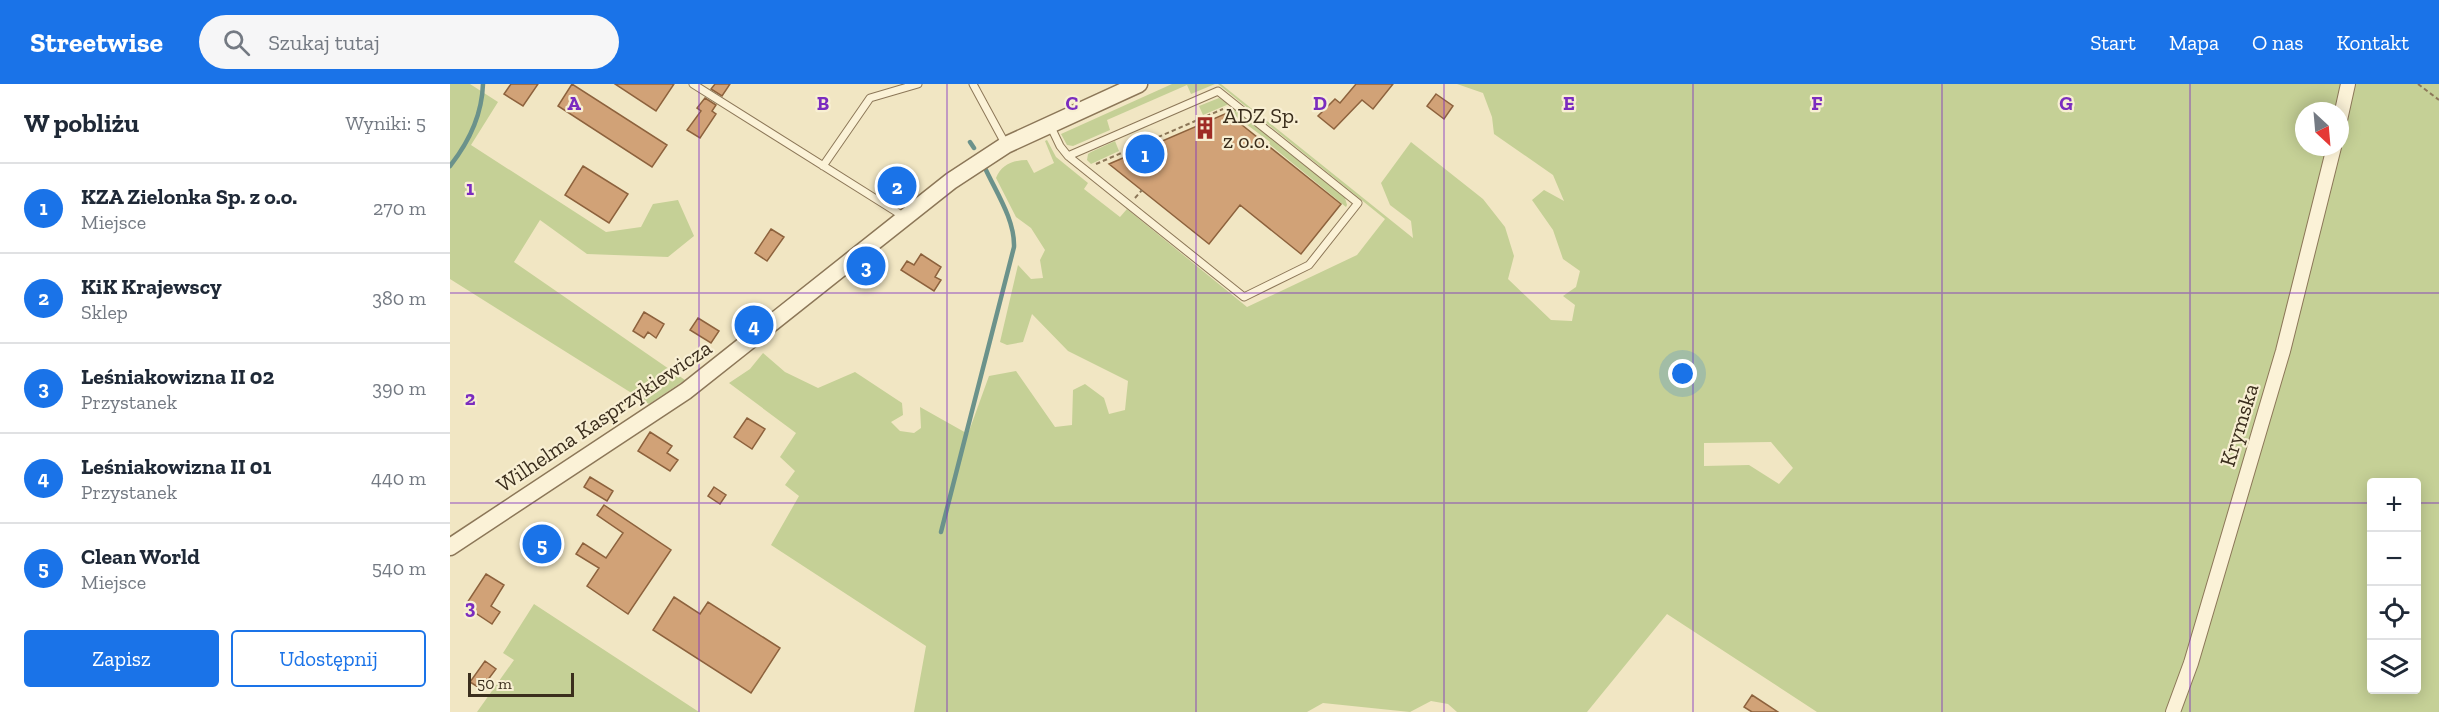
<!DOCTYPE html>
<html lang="pl">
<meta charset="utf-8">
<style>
:root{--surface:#fff;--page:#f6f6f7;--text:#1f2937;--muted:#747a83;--line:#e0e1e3;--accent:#1a73e8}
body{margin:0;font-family:"Zilla Slab",serif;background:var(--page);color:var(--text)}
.controls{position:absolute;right:18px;bottom:18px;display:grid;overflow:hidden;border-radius:6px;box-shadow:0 3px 15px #0003}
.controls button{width:54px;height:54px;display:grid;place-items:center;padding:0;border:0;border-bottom:2px solid var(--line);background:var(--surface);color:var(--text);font:30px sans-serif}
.compass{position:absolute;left:1845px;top:18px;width:54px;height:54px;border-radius:50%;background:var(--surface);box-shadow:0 3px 15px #0003;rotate:154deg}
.scale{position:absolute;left:18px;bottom:15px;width:106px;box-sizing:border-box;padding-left:6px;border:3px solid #3b2e1d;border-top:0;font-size:16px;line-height:21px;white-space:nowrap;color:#3b2e1d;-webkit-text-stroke:4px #f8efd3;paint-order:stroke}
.you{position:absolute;left:1233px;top:290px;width:21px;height:21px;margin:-15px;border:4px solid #fff;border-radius:50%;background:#1a73e8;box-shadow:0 0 0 9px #1a73e833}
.badge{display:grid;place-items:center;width:39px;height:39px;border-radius:50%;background:var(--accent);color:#fff;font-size:20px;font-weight:700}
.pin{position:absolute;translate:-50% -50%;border:3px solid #fff;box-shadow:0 2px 6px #0006}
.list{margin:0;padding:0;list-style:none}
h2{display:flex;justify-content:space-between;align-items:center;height:78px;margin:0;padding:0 24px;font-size:26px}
h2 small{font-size:20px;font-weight:400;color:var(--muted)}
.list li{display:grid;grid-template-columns:39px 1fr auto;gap:18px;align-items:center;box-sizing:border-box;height:90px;padding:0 24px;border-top:2px solid var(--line)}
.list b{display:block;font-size:22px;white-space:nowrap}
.list p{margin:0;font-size:20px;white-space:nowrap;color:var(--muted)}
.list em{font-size:20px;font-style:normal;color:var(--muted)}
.actions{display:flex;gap:12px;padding:18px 24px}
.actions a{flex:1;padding:14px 0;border:2px solid var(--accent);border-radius:6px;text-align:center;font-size:21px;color:var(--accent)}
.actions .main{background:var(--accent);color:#fff}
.icon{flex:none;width:33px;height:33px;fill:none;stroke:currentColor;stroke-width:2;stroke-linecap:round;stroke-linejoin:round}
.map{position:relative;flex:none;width:1989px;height:628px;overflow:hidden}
header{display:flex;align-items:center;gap:36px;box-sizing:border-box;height:84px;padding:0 30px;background:var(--accent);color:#fff}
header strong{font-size:28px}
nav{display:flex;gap:33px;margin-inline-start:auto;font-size:21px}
.search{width:420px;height:54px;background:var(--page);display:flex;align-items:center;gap:15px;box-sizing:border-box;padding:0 21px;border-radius:33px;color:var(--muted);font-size:22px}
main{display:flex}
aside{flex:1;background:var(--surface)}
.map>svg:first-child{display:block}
.green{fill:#c5d096;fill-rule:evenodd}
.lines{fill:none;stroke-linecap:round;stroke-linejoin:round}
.stream{stroke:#6b928b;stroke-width:4.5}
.building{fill:#d1a277;stroke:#8d623d;stroke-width:1.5}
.service-casing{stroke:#8c7758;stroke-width:9}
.minor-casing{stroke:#8c7758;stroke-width:16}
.tertiary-casing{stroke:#8c7758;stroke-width:19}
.path{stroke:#8c7758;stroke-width:2;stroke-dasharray:4.5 3;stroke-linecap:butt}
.service{stroke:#fbf2d7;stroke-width:7}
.minor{stroke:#fbf2d7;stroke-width:14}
.tertiary{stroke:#fbf2d7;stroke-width:16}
.grid{fill:none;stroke:#7b2cbf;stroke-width:1.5;stroke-opacity:0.55}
.labels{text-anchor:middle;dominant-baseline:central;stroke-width:4.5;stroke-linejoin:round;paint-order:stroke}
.poi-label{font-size:22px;fill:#3b2e1d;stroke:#f8efd3;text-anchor:start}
.street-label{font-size:22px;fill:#3b2e1d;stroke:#f8efd3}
.grid-label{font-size:20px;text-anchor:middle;font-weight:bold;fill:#7b2cbf;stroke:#f8efd3;stroke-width:4.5;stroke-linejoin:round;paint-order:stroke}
</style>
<header>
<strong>Streetwise</strong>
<div class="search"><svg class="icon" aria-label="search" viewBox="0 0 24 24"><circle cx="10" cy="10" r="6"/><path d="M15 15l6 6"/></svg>Szukaj tutaj</div>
<nav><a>Start</a><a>Mapa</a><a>O nas</a><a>Kontakt</a></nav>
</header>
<main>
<aside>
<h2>W pobliżu<small>Wyniki: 5</small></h2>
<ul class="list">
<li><span class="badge">1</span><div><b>KZA Zielonka Sp. z o.o.</b><p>Miejsce</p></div><em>270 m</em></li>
<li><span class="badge">2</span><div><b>KiK Krajewscy</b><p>Sklep</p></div><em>380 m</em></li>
<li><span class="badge">3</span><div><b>Leśniakowizna II 02</b><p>Przystanek</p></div><em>390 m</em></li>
<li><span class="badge">4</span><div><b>Leśniakowizna II 01</b><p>Przystanek</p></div><em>440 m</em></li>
<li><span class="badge">5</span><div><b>Clean World</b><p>Miejsce</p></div><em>540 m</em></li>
</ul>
<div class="actions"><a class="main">Zapisz</a><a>Udostępnij</a></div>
</aside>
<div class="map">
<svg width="1989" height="628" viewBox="0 0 1989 628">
<rect width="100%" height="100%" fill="#f1e6c3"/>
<path class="green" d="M 0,0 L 20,0 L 48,18 L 21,61 L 156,148 L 191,143 L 203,120 L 228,116 L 244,152 L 218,173 L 137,170 L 90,136 L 64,178 L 235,296 L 199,320 L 0,195 Z
M 722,0 L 765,0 L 741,10 L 737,1 L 657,36 L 660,46 L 623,62 L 617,61 L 611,50 Z
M 768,0 L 771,0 L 963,154 L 961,137 L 940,121 L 931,99 L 961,58 L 1033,115 L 1055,143 L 1064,172 L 1058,195 L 1101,236 L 1122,237 L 1125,221 L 1113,212 L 1126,203 L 1130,187 L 1113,175 L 1103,146 L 1082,116 L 1094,106 L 1114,117 L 1103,91 L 1044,50 L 1042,33 L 1033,9 L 1007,0 L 1989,0 L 1989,628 L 1367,628 L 1217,530 L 1137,628 L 1007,628 L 998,620 L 981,617 L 960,628 L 873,619 L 857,628 L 464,628 L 476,562 L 321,461 L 349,412 L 335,401 L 345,387 L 330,373 L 346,349 L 279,299 L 300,285 L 313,269 L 335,288 L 368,304 L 405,288 L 452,319 L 453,331 L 441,338 L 450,347 L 464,349 L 471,344 L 470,323 L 518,350 L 539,292 L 566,287 L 605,343 L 622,341 L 623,306 L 635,300 L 654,314 L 659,330 L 675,326 L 678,297 L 618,267 L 582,230 L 573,258 L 557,261 L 550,258 L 568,181 L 581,195 L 593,194 L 590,176 L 595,166 L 581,144 L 566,133 L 546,94 C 551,81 563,76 577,76 L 584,89 L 604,79 L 595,57 L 597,56 L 606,73 L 638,99 L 634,105 L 670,133 L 677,125 L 797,223 L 907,171 L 935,135 ZM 1854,27 L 1890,27 L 1890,63 L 1854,63 ZM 1321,358 L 1343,384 L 1329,400 L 1299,381 L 1254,382 L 1254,359 ZM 1922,398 L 1966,398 L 1966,606 L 1922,606 Z
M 769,14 L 779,20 L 753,31 L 749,22 Z
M 782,23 L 895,114 L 897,121 L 896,123 L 819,60 L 820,58 L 776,25 Z
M 665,57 L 669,67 L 641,80 L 637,76 L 638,70 L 641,68 Z
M 84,520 L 249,628 L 27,628 L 64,576 L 53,569 Z"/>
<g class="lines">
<path class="stream" d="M 520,58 L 524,64
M 0,82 C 19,58 32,30 33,0
M 491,448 L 564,163 C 565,136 546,108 535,84"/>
</g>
<path class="building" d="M 61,0 L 88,0 L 73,22 L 54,10 Z
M 122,0 L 217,61 L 202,83 L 108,22 Z
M 165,0 L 224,0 L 206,27 Z
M 265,0 L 280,0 L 272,12 L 261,5 Z
M 906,0 L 943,0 L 923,25 L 912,16 L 884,45 L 868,32 L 885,15 L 890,19 Z
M 986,10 L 1003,22 L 994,35 L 977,22 Z
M 255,14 L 266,21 L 262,27 L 266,30 L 250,54 L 237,46 L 251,27 L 247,24 Z
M 777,29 L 891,120 L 851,170 L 790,121 L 759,160 L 659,80 Z
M 133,82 L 178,110 L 159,139 L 115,111 Z
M 446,92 L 454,100 L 445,108 L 438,100 Z
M 321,145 L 334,153 L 317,177 L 305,169 Z
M 471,170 L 491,183 L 485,193 L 491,196 L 484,207 L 451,186 L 457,177 L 464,181 Z
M 194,228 L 214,240 L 206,254 L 198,248 L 194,254 L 183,247 Z
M 248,234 L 269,247 L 261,259 L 240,246 Z
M 297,334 L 315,345 L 302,365 L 284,353 Z
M 200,348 L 222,362 L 217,369 L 228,376 L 220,387 L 188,367 Z
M 140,393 L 163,407 L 157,417 L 134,403 Z
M 264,403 L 276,411 L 270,420 L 258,412 Z
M 154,421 L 221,466 L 178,530 L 137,502 L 149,484 L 126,470 L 133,459 L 156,474 L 173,449 L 147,431 Z
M 91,443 L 107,453 L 94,473 L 78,463 Z
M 36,490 L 54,501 L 41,522 L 50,528 L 42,540 L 15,522 Z
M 224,513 L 250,530 L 258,518 L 330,564 L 301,609 L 203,546 Z
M 35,577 L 46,585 L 31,605 L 20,598 Z
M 1302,611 L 1328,628 L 1302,628 L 1294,623 Z"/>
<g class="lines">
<g class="service-casing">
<path id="service" d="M 243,0 L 453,132
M 523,0 L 556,61
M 768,7 L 908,119 L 859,181 L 794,213 L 618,72 Z
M 600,41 L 610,62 L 618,72
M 373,82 L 420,14 L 468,0"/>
</g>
<g class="minor-casing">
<path id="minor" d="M 1890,36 L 1898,0
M 1723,628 L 1741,579 L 1833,267 L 1884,63"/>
</g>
<g class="tertiary-casing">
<path id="tertiary" d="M 0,463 L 236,307 L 501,97 L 556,61 L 689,0"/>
</g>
<path class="path" d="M 1968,0 L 1989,16
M 646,80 L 773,25
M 685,114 L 692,106"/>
<use href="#service" class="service"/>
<use href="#minor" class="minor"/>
<use href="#tertiary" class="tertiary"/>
</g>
<path class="grid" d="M 249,0 L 249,628M 497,0 L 497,628M 746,0 L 746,628M 994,0 L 994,628M 1243,0 L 1243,628M 1492,0 L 1492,628M 1740,0 L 1740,628M 0,209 L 1989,209M 0,419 L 1922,419M 1966,419 L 1989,419"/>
<defs>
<g id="building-bare" transform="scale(1.8)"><path d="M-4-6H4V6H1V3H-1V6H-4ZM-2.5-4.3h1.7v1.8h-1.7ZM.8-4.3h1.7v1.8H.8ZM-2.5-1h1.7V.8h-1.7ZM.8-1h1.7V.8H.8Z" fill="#9f2c25" stroke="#f8efd3" stroke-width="2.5" paint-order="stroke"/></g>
</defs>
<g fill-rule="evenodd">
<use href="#building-bare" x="755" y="44"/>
</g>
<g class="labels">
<g class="poi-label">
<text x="773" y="31">ADZ Sp.<tspan x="773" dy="25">z o.o.</tspan></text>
</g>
<g class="street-label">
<text transform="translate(154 332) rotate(-34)">Wilhelma Kasprzykiewicza</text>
<text transform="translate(1789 341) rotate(-73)">Krymska</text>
</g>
</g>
<g class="grid-label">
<text x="124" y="26">A</text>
<text x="373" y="26">B</text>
<text x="622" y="26">C</text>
<text x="870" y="26">D</text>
<text x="1119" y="26">E</text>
<text x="1367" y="26">F</text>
<text x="1616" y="26">G</text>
<text x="20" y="111">1</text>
<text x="20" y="321">2</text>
<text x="20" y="530">3</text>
</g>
</svg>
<div class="controls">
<button>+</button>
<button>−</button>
<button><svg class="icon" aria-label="locate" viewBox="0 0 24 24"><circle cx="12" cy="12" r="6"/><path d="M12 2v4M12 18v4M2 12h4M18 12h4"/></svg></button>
<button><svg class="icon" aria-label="layers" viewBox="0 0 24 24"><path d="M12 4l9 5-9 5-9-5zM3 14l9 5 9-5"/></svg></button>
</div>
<svg class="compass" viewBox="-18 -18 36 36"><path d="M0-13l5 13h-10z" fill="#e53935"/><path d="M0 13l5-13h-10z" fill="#747a83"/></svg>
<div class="scale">50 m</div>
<div class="you"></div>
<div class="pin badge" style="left:695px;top:70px">1</div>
<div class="pin badge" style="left:447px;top:102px">2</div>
<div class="pin badge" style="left:416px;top:182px">3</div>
<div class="pin badge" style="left:304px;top:241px">4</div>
<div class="pin badge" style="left:92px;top:460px">5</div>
</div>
</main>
